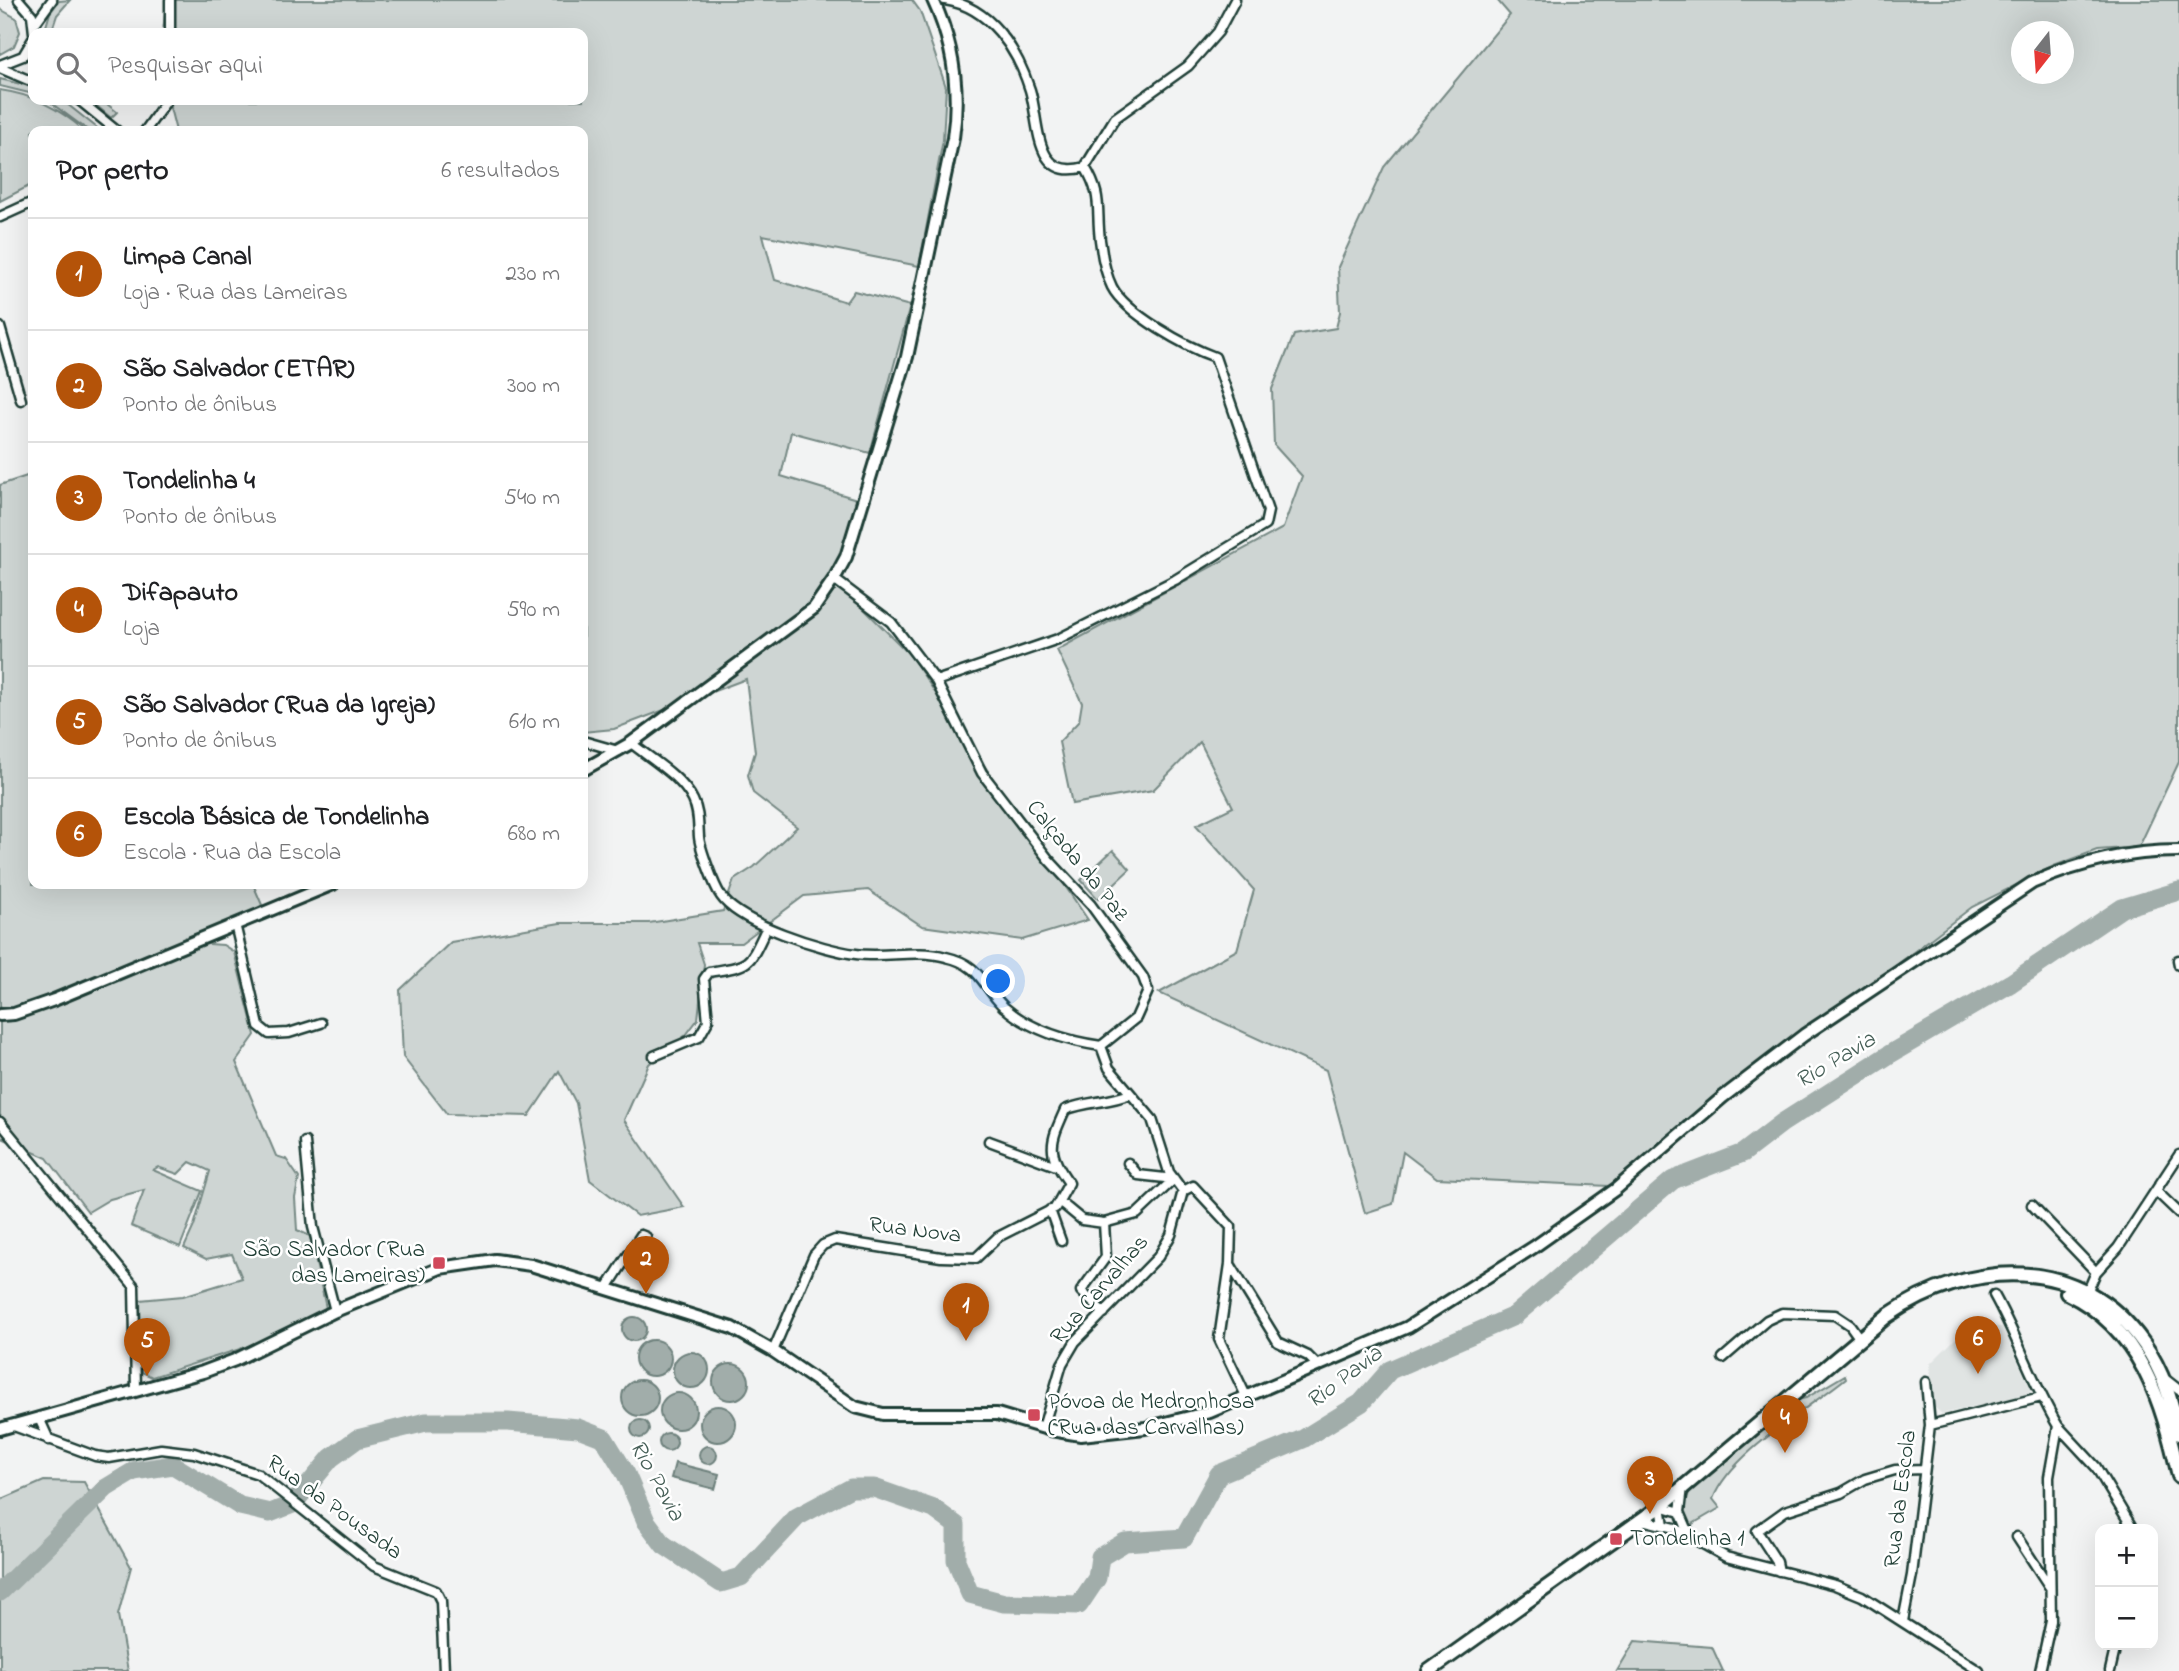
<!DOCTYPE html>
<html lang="pt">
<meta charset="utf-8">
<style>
:root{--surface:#fff;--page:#f6f6f6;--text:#202124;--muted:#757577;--line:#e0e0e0;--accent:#b45309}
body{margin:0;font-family:"Indie Flower",sans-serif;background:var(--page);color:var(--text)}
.controls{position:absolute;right:21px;bottom:21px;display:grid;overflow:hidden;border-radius:14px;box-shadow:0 7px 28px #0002}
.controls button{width:63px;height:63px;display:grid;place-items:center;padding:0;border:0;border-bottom:2px solid var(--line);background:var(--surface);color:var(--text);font:35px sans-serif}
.compass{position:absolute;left:2011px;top:21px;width:63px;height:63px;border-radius:50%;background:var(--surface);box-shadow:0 7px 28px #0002;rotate:197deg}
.you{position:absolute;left:999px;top:982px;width:24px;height:24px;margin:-18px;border:5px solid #fff;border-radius:50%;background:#1a73e8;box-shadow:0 0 0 10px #1a73e833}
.badge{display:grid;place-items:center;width:46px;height:46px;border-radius:50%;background:var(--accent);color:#fff;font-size:23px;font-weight:700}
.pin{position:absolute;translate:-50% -58px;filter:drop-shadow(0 2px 4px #0008)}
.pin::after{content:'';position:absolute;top:37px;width:24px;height:21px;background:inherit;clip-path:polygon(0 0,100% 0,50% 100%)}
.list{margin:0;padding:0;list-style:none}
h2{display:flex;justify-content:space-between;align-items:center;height:91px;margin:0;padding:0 28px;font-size:30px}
h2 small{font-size:23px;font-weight:400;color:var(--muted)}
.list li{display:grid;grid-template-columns:46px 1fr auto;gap:21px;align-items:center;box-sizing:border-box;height:112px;padding:0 28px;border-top:2px solid var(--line)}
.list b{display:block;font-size:26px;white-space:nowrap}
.list p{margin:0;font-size:23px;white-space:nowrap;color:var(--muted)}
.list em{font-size:23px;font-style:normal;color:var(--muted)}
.icon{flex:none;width:38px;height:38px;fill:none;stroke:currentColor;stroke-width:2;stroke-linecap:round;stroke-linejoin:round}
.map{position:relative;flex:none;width:2179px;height:1671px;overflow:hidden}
.search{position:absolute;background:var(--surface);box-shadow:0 7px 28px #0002;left:28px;top:28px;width:560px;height:77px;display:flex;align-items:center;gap:18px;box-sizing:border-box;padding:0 24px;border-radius:14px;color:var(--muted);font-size:26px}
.panel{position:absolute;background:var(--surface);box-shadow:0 7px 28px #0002;left:28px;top:126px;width:560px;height:763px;border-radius:14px}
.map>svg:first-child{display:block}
.built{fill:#e0e4e3}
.green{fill:#ced5d3;stroke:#768984;stroke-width:2;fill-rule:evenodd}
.water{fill:#a1adaa;stroke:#6d807b;stroke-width:2}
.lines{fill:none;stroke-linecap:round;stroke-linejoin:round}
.river{stroke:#a1adaa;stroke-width:19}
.street-casing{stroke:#1f3d34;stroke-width:13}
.secondary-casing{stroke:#1f3d34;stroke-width:16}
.primary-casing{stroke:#1f3d34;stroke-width:18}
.street{stroke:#fff;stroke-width:8}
.secondary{stroke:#fff;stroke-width:10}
.primary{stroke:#fff;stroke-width:12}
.poi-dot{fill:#d1495b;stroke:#fff;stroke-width:2.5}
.labels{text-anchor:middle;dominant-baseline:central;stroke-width:5;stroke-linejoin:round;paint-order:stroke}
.street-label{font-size:23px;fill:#1f3d34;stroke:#fff}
.poi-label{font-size:23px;fill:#1f3d34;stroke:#fff;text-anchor:start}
.water-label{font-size:24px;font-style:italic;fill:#465f57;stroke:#fff}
</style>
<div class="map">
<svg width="2179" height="1671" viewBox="0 0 2179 1671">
<rect width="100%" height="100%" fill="#f2f3f3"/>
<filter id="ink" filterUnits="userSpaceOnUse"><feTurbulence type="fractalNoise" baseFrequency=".0143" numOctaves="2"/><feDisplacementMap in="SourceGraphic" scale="14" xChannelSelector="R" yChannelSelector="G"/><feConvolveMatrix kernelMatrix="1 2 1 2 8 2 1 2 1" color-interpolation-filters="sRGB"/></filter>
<g filter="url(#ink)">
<path class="built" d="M 1980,1326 L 2002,1327 L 2031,1390 L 2026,1395 L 1942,1414 L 1932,1405 L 1930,1364 L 1957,1337 Z"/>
<path class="green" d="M 70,0 L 57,15 L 51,33 L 44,33 L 50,13 L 59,1 Z
M 166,0 L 912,0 L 920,11 L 946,87 L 943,140 L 919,266 L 763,235 L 775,280 L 846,302 L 854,291 L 910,306 L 870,453 L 791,432 L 781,476 L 860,500 L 834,579 L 910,655 L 1088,920 L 1022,940 L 922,926 L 868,890 L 804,896 L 741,943 L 697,943 L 704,964 L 698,1019 L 686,1035 L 649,1064 L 624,1120 L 684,1207 L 637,1216 L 590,1180 L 576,1103 L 559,1071 L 529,1116 L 447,1114 L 403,1057 L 400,990 L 451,942 L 560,923 L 649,923 L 723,911 L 734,880 L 754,867 L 797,827 L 753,793 L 748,775 L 755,752 L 746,679 L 614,729 L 583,732 L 583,131 L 176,131 L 168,100 L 583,100 L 583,33 L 163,33 Z
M 1497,0 L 2179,0 L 2179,762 L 2139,847 L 2097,850 L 2054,866 L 1972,907 L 1609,1186 L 1437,1178 L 1403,1152 L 1393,1204 L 1365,1213 L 1326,1070 L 1159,993 L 1237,950 L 1254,890 L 1196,825 L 1233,807 L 1200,742 L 1153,790 L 1072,804 L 1059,742 L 1079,721 L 1082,703 L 1057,650 L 1283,528 L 1302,476 L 1274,445 L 1272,389 L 1294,335 L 1336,328 L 1340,312 L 1338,267 L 1384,167 L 1510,15 ZM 2022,32 L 2064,32 L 2064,74 L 2022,74 Z
M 0,9 L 16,18 L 20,32 L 14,46 L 0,54 Z
M 0,79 L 33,87 L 33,94 L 0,86 Z
M 0,90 C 31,94 61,110 85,131 L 33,131 L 33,184 L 0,201 Z
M 47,100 L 62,100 L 101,131 L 89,131 Z
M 90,100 L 102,100 L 117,112 L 111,118 Z
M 33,474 L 33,884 L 253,884 L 262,905 L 209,944 L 223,945 L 234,952 L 255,1035 L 236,1062 L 276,1156 L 286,1159 L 299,1178 L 295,1198 L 297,1230 L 310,1236 L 326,1308 L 262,1342 L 152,1377 L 142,1372 L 140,1300 L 183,1296 L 242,1278 L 232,1254 L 206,1259 L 184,1248 L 194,1226 L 210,1171 L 190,1162 L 178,1174 L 158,1167 L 153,1170 L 202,1191 L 180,1247 L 131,1226 L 144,1190 L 110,1199 L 88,1212 L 47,1158 L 0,1137 L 0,485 Z
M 1113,850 L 1130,869 L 1098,899 L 1081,880 Z
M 1845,1375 L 1846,1378 C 1808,1409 1730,1454 1713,1499 L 1720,1508 L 1689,1526 L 1683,1506 L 1691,1489 L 1797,1400 L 1806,1398 Z
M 44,1481 L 84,1482 L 131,1567 L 118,1615 L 128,1671 L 0,1671 L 0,1500 Z
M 1635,1641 L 1712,1647 L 1723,1671 L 1617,1671 Z"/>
<path class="water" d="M622 1329a12 12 0 1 1 24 0a12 12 0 1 1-24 0Z
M635 1358a18 18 0 1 1 36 0a18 18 0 1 1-36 0Z
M673 1370a18 18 0 1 1 36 0a18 18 0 1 1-36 0Z
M713 1382a18 18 0 1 1 36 0a18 18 0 1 1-36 0Z
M622 1398a18 18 0 1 1 36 0a18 18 0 1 1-36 0Z
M660 1411a18 18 0 1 1 36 0a18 18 0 1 1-36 0Z
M700 1424a18 18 0 1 1 36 0a18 18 0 1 1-36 0Z
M631 1429a9 9 0 1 1 18 0a9 9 0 1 1-18 0Z
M659 1442a9 9 0 1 1 18 0a9 9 0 1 1-18 0Z
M699 1455a9 9 0 1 1 18 0a9 9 0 1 1-18 0Z
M 675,1463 L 719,1474 L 715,1489 L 671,1478 Z"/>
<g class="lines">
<path class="river" d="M 0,1592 L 106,1488 L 134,1471 L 173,1465 L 240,1506 L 270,1513 L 293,1504 L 331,1458 L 357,1439 L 426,1422 L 508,1422 L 578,1428 L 604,1438 L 626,1474 L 646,1521 L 664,1545 L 721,1583 L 741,1577 L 797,1517 L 851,1488 L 874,1488 L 934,1509 L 956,1525 L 956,1560 L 970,1594 L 1004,1603 L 1079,1605 L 1097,1578 L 1100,1557 L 1125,1542 L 1184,1538 L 1219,1474 L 1303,1439 L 1361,1403 L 1390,1370 L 1514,1316 L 1673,1180 L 1743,1153 L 1782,1123 L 1890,1054 L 2011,983 L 2122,908 L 2179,891"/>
<g class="street-casing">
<path id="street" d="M 19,0 L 32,15 L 34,33
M 945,0 C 990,7 1017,49 1030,90 C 1040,122 1033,182 1085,167 L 1115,118 L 1188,66 L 1218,32 L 1235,0
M 34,25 L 52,0
M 170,33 L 170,0
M 0,65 L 23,56 L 33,39
M 0,68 L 33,82
M 79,100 L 117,131
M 145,131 L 167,100
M 0,217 L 33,202
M 0,327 L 21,400
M 834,579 L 891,622 L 936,681 L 982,773 L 1049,860 L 1091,905 L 1143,977 L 1148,991 L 1136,1018 L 1101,1046 L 1109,1068 L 1152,1119 L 1169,1172 L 1183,1191 L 1171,1235 L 1158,1257 L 1075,1342 L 1062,1364 L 1043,1428
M 936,681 L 1058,639 L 1175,580 L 1265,525 L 1268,511 L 1215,357 C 1187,347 1126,314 1112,287 C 1105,273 1102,256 1100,240 C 1096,208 1103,197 1085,167
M 583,741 L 618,751
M 631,743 C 651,759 682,777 693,800 C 699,812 698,824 699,837 C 700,848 714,886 721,896 C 740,924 823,950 856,954 C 886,958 916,949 946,957 C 982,965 981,985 1004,1007 C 1030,1030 1067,1041 1101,1046
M 235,924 L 259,1026 L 269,1034 L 289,1033 L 321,1023
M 2178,960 L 2179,965
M 654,1056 L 699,1037 L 708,1021 L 704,979 L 709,972 C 751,965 748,967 766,929
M 0,1122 L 134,1286 L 136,1390
M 989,1141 L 1056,1166
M 305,1142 L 313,1227 L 335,1311
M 1128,1163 L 1138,1175 L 1174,1179
M 1183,1191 L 1193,1186 L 1231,1227 L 1230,1264 L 1219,1339 L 1246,1396
M 2156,1191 L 2179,1213
M 1059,1201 L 1082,1220 L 1104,1223 L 1137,1214 L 1174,1179
M 2032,1205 L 2096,1272
M 1050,1210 L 1061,1241
M 1230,1264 L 1278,1342 L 1308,1356 L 1317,1365
M 607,1288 L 641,1235 L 646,1237
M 2087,1293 L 2096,1272 L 2118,1248 L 2179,1155
M 1994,1295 C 2018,1338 2033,1384 2058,1426 L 2049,1477 L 2051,1621 L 2040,1671
M 1104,1313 L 1081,1291 L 1106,1257 L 1104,1223
M 773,1351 L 814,1255 L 823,1245 L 835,1240 L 941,1257 L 976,1258 L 998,1237 L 1055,1208 L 1069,1183 C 1046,1152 1050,1143 1065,1110 C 1087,1101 1109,1103 1130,1094
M 1723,1358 L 1767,1320 L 1782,1313 L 1835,1315 L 1850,1325 L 1860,1339
M 2165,1379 L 2179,1390
M 39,1418 L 49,1440
M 11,1425 L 95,1456 L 109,1458 L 161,1449 L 194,1453 L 258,1474 L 374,1566 L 436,1591 L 441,1601 L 444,1671
M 1930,1425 L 2041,1397
M 2058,1426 L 2096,1467 L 2133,1529
M 1683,1487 L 1680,1512 L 1689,1533
M 1642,1520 L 1675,1528 L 1726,1557 L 1835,1585 L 1862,1596 L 1979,1671
M 1664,1525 L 1661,1506 L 1680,1512
M 2017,1537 L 2049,1586
M 1779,1571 L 1777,1562 L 1757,1531 L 1785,1511 L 1841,1493 L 1865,1479 L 1895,1470 L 1923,1469
M 1903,1621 L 1912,1575 L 1930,1425 L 1926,1382
M 2110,1671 L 2116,1645"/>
</g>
<g class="secondary-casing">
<path id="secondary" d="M 583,770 L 631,743 L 814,608 L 834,579 L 846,557 L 907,357 L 953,138 C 960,91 953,43 933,0
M 0,1015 L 14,1014 L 54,1000 L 333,884
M 0,1429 L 203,1372 L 235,1360 L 335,1311 L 440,1268 L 495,1260 L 531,1265 L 732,1328 L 773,1351 L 855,1407 L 883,1414 L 997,1414 L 1051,1430 L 1081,1435 L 1145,1428 L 1210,1412 L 1408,1327 L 1534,1247 L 1616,1189 L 1723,1097 L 1804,1035 L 2032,883 C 2078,863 2129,851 2179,851"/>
</g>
<g class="primary-casing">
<path id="primary" d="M 2067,1293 C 2141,1328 2162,1402 2179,1476
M 1429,1671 L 1661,1506 L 1887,1316 C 1970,1259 2081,1253 2144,1344 C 2163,1371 2172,1402 2179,1434"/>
</g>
<use href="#street" class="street"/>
<use href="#secondary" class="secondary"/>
<use href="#primary" class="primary"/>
</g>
</g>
<g class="poi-dot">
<rect x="432" y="1256" width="14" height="14" rx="3.5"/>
<rect x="1027" y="1408" width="14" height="14" rx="3.5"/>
<rect x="1609" y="1532" width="14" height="14" rx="3.5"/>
</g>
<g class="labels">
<g class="street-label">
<text transform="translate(1077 861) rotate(51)">Calçada da Paz</text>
<text transform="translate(915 1231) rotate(7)">Rua Nova</text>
<text transform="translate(1100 1290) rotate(-49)">Rua Carvalhas</text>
<text transform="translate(1901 1499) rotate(-83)">Rua da Escola</text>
<text transform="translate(334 1508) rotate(36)">Rua da Pousada</text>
</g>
<g class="poi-label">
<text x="425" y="1250" text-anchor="end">São Salvador (Rua<tspan x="425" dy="26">das Lameiras)</tspan></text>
<text x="1048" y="1402">Póvoa de Medronhosa<tspan x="1048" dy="26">(Rua das Carvalhas)</tspan></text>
<text x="1630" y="1539">Tondelinha 1</text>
</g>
<g class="water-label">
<text transform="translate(1836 1061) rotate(-31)">Rio Pavia</text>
<text transform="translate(1345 1378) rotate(-37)">Rio Pavia</text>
<text transform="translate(656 1481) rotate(61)">Rio Pavia</text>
</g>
</g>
</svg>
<div class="controls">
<button>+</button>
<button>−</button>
</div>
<svg class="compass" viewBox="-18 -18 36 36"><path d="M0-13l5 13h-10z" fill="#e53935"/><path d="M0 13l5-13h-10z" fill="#757577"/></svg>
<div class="you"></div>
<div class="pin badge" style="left:966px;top:1341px">1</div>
<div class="pin badge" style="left:646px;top:1294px">2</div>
<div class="pin badge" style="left:1650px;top:1514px">3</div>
<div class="pin badge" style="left:1785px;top:1453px">4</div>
<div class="pin badge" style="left:147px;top:1376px">5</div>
<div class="pin badge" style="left:1978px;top:1374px">6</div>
<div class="search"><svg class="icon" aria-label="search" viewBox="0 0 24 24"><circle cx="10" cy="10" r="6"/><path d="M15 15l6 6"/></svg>Pesquisar aqui</div>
<section class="panel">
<h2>Por perto<small>6 resultados</small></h2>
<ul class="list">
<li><span class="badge">1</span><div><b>Limpa Canal</b><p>Loja · Rua das Lameiras</p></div><em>230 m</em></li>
<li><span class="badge">2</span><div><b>São Salvador (ETAR)</b><p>Ponto de ônibus</p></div><em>300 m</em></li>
<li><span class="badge">3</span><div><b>Tondelinha 4</b><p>Ponto de ônibus</p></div><em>540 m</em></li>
<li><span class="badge">4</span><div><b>Difapauto</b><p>Loja</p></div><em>590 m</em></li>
<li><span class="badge">5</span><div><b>São Salvador (Rua da Igreja)</b><p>Ponto de ônibus</p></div><em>610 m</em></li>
<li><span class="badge">6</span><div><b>Escola Básica de Tondelinha</b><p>Escola · Rua da Escola</p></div><em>680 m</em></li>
</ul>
</section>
</div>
